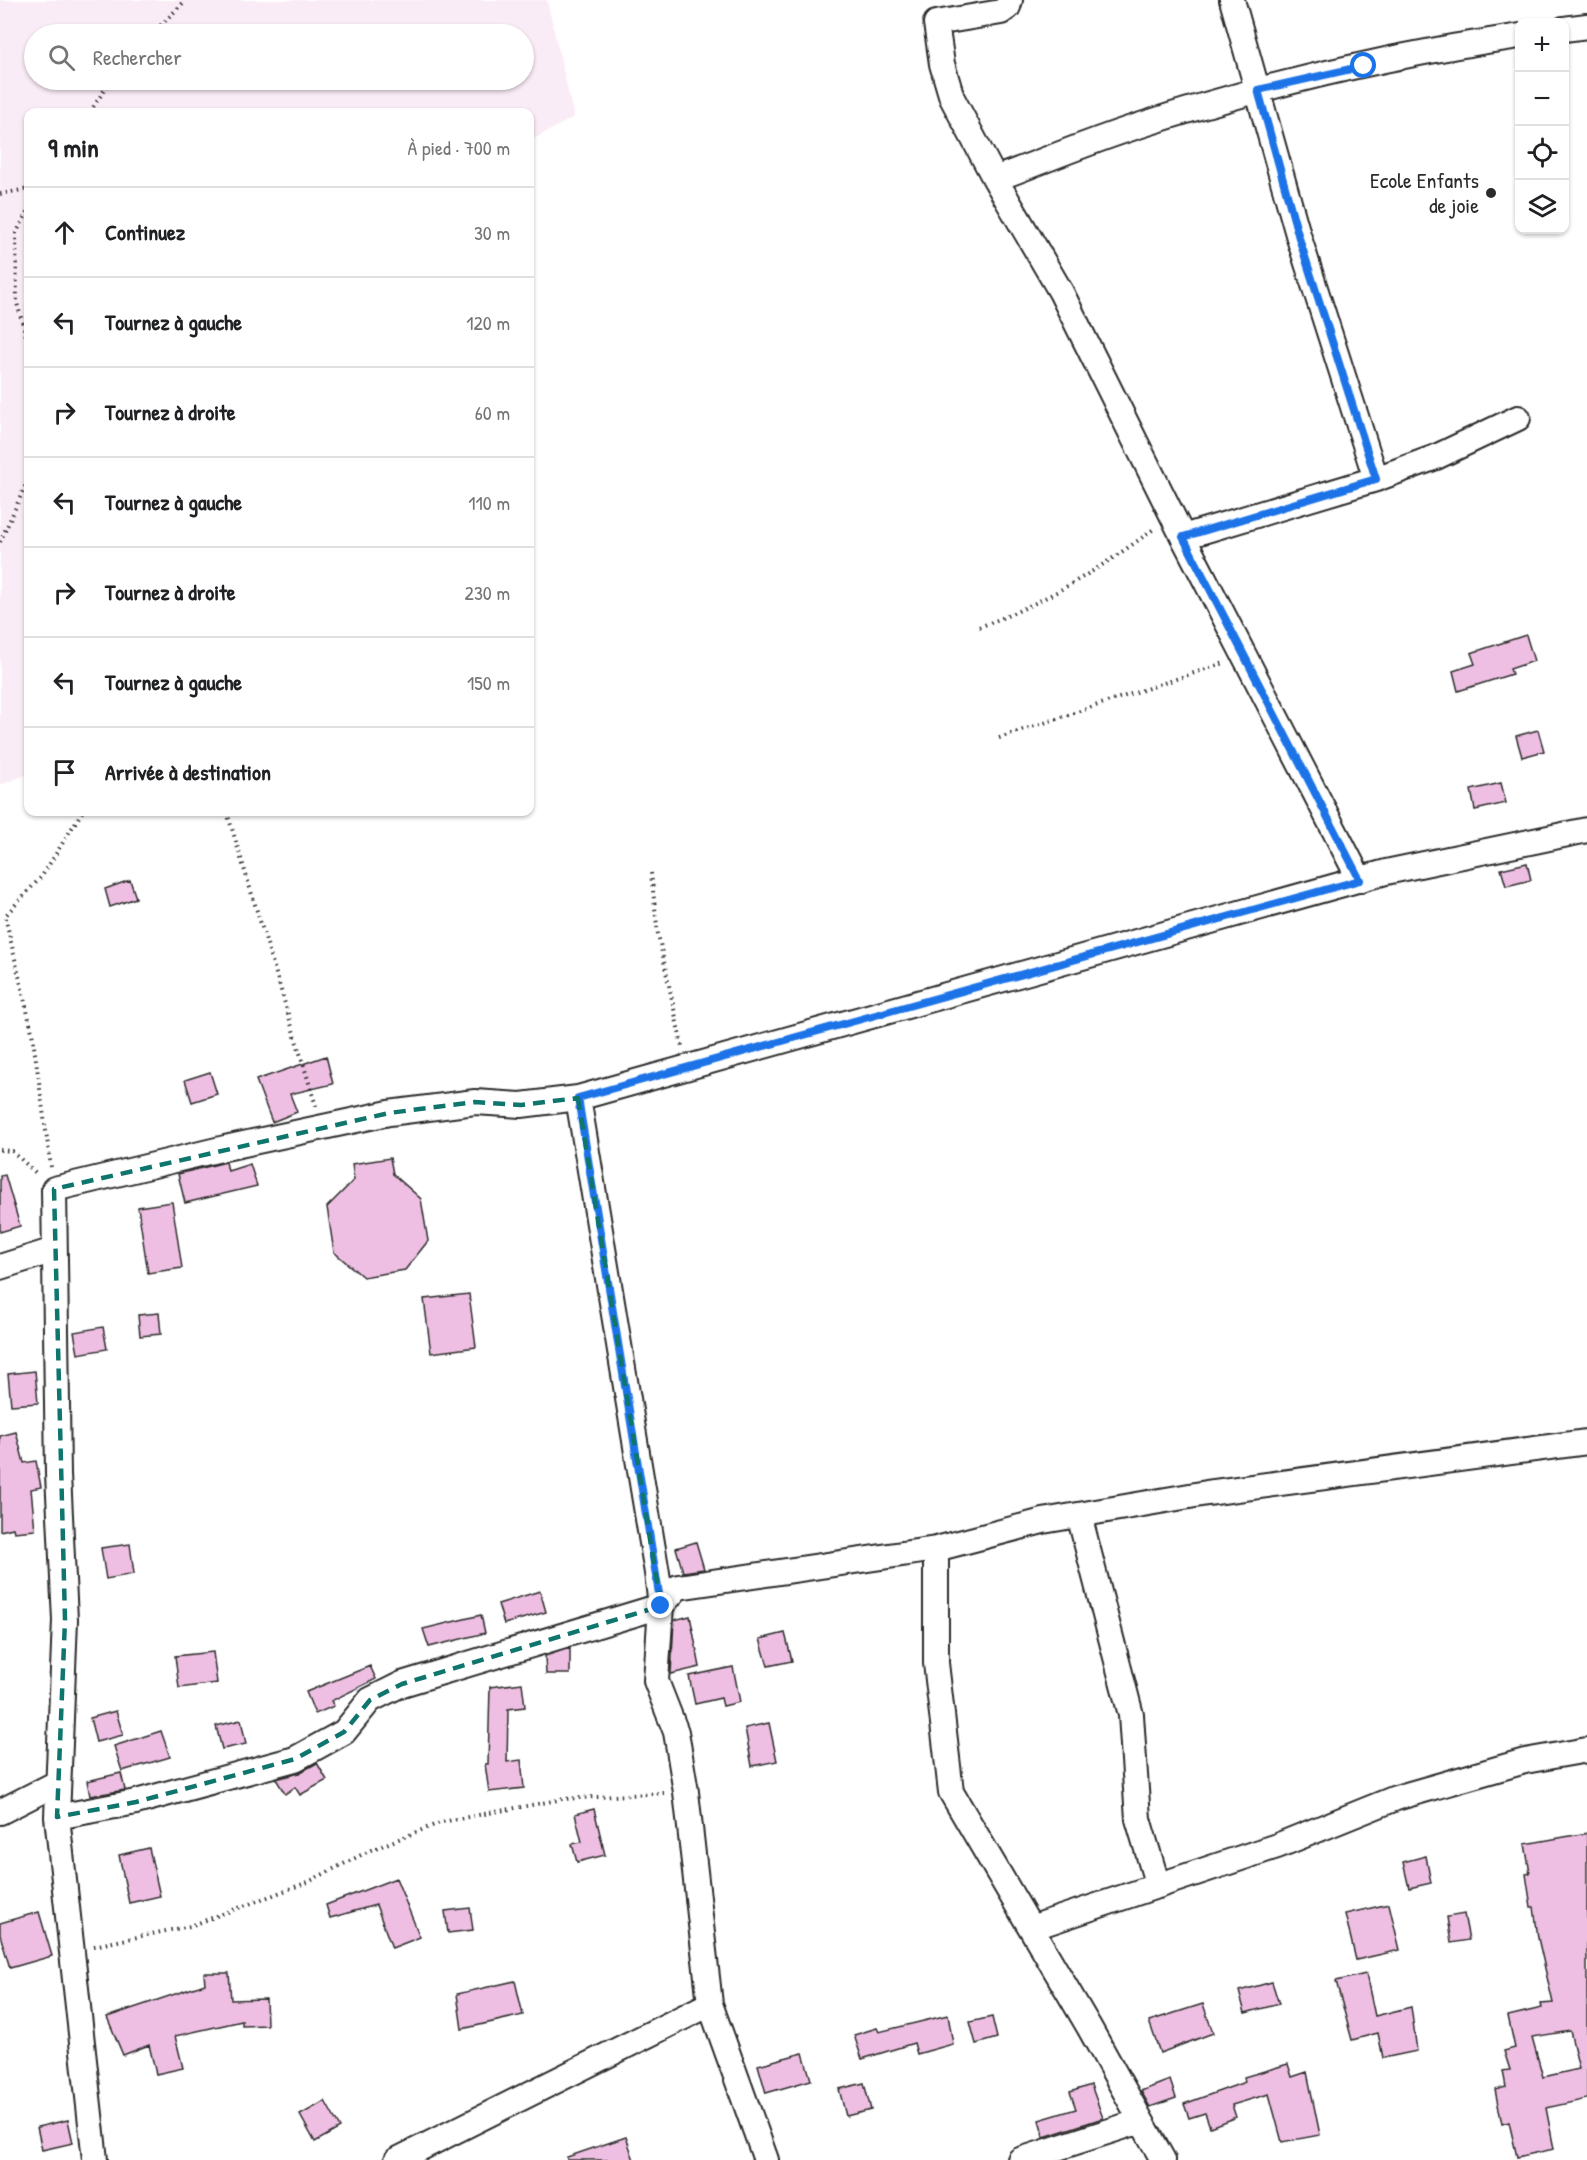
<!DOCTYPE html>
<html lang="fr">
<meta charset="utf-8">
<style>
:root{--surface:#fff;--page:#f2f2f2;--text:#202124;--muted:#757577;--line:#e0e0e0}
body{margin:0;font-family:"Patrick Hand",sans-serif;background:var(--page);color:var(--text)}
.controls{position:absolute;right:18px;top:18px;display:grid;overflow:hidden;border-radius:12px;box-shadow:0 2px 4px #0004}
.controls button{width:54px;height:54px;display:grid;place-items:center;padding:0;border:0;border-bottom:2px solid var(--line);background:var(--surface);color:var(--text);font:30px sans-serif}
.stop{position:absolute;width:18px;height:18px;margin:-14px;border:4px solid #1a73e8;border-radius:50%;background:#fff}
.stop.end{background:#1a73e8;border-color:#fff;box-shadow:0 2px 6px #0008}
.list{margin:0;padding:0;list-style:none}
h2{display:flex;justify-content:space-between;align-items:center;height:78px;margin:0;padding:0 24px;font-size:26px}
h2 small{font-size:20px;font-weight:400;color:var(--muted)}
.list li{display:grid;grid-template-columns:39px 1fr auto;gap:18px;align-items:center;box-sizing:border-box;height:90px;padding:0 24px;border-top:2px solid var(--line)}
.list b{display:block;font-size:22px;white-space:nowrap}
.list em{font-size:20px;font-style:normal;color:var(--muted)}
.icon{flex:none;width:33px;height:33px;fill:none;stroke:currentColor;stroke-width:2;stroke-linecap:round;stroke-linejoin:round}
.map{position:relative;flex:none;width:1587px;height:2160px;overflow:hidden}
.search{position:absolute;background:var(--surface);box-shadow:0 2px 4px #0004;left:24px;top:24px;width:510px;height:66px;display:flex;align-items:center;gap:15px;box-sizing:border-box;padding:0 21px;border-radius:33px;color:var(--muted);font-size:22px}
.panel{position:absolute;background:var(--surface);box-shadow:0 2px 4px #0004;left:24px;top:108px;width:510px;height:708px;border-radius:12px}
.map>svg:first-child{display:block}
.built{fill:#faecf6;fill-rule:evenodd}
.building{fill:#eebfe2;stroke:#2b2b2b;stroke-width:1.5;fill-rule:evenodd}
.lines{fill:none;stroke-linecap:round;stroke-linejoin:round}
.minor-casing{stroke:#2b2b2b;stroke-width:28}
.path{stroke:#2b2b2b;stroke-width:4;stroke-dasharray:1.5 4.5;stroke-linecap:butt}
.minor{stroke:#fff;stroke-width:24}
.route{stroke:#1a73e8;stroke-width:8}
.marked{fill:none;stroke:#0f766e;stroke-width:4.5;stroke-dasharray:12 8;stroke-linejoin:round}
.poi-dot{fill:#2b2b2b;stroke:#fff;stroke-width:2}
.labels{text-anchor:middle;dominant-baseline:central;stroke-width:6;stroke-linejoin:round;paint-order:stroke}
.poi-label{font-size:22px;fill:#2b2b2b;stroke:#fff;text-anchor:end}
</style>
<div class="map">
<svg width="1587" height="2160" viewBox="0 0 1587 2160">
<rect width="100%" height="100%" fill="#fff"/>
<filter id="ink" filterUnits="userSpaceOnUse"><feTurbulence type="fractalNoise" baseFrequency=".0167" numOctaves="2"/><feDisplacementMap in="SourceGraphic" scale="12" xChannelSelector="R" yChannelSelector="G"/><feConvolveMatrix kernelMatrix="1 2 1 2 8 2 1 2 1" color-interpolation-filters="sRGB"/></filter>
<g filter="url(#ink)">
<path class="built" d="M 0,0 L 547,0 L 574,117 L 530,141 L 530,112 L 28,112 L 28,774 L 0,785 ZM 34,34 L 524,34 L 524,80 L 34,80 Z"/>
<path class="building" d="M 1526,635 L 1534,661 L 1510,669 L 1512,674 L 1458,691 L 1453,671 L 1475,664 L 1471,653 Z
M 1538,730 L 1544,751 L 1522,757 L 1516,736 Z
M 1501,783 L 1506,803 L 1475,810 L 1471,790 Z
M 1527,863 L 1531,880 L 1506,886 L 1501,869 Z
M 130,880 L 136,898 L 110,907 L 105,889 Z
M 326,1056 L 333,1084 L 290,1094 L 297,1112 L 272,1122 L 256,1080 Z
M 210,1072 L 217,1094 L 192,1102 L 185,1080 Z
M 390,1158 L 393,1174 L 421,1199 L 428,1241 L 405,1270 L 363,1277 L 334,1252 L 327,1207 L 354,1180 L 352,1164 Z
M 226,1162 L 228,1171 L 250,1164 L 257,1186 L 185,1203 L 178,1174 Z
M 5,1175 L 20,1226 L 0,1232 L 0,1176 Z
M 172,1202 L 182,1268 L 148,1273 L 138,1207 Z
M 469,1294 L 476,1347 L 431,1353 L 424,1299 Z
M 159,1313 L 161,1334 L 140,1336 L 138,1315 Z
M 103,1327 L 107,1349 L 78,1354 L 74,1332 Z
M 35,1371 L 38,1403 L 11,1405 L 8,1374 Z
M 16,1432 L 24,1463 L 36,1461 L 41,1487 L 31,1489 L 35,1530 L 14,1532 L 13,1528 L 0,1531 L 0,1436 Z
M 696,1542 L 704,1569 L 683,1572 L 676,1548 Z
M 130,1544 L 134,1574 L 106,1579 L 101,1548 Z
M 540,1591 L 546,1612 L 504,1624 L 498,1604 Z
M 481,1615 L 485,1633 L 429,1647 L 423,1629 Z
M 690,1616 L 700,1667 L 671,1674 L 674,1620 Z
M 785,1633 L 792,1661 L 768,1666 L 760,1639 Z
M 570,1648 L 570,1674 L 546,1674 L 545,1656 Z
M 213,1652 L 217,1683 L 179,1688 L 175,1656 Z
M 370,1666 L 376,1679 L 331,1701 L 334,1706 L 315,1714 L 306,1692 Z
M 733,1667 L 740,1702 L 723,1706 L 721,1698 L 695,1704 L 689,1676 Z
M 522,1683 L 525,1707 L 508,1709 L 507,1762 L 521,1760 L 524,1788 L 489,1792 L 485,1764 L 488,1764 L 490,1687 Z
M 116,1711 L 123,1735 L 96,1742 L 90,1718 Z
M 241,1720 L 246,1744 L 222,1749 L 216,1726 Z
M 769,1723 L 777,1761 L 752,1766 L 745,1728 Z
M 161,1731 L 170,1757 L 122,1771 L 114,1746 Z
M 317,1763 L 327,1780 L 300,1795 L 295,1787 L 285,1794 L 276,1779 L 299,1773 Z
M 121,1773 L 125,1790 L 90,1796 L 87,1781 Z
M 594,1809 L 605,1855 L 577,1862 L 572,1844 L 582,1842 L 575,1814 Z
M 1587,1833 L 1587,2099 L 1546,2108 L 1554,2149 L 1517,2157 L 1509,2122 L 1502,2124 L 1495,2090 L 1506,2087 L 1503,2071 L 1510,2070 L 1504,2051 L 1515,2048 L 1508,2016 L 1542,2008 L 1541,2004 L 1553,2003 L 1538,1938 L 1534,1907 L 1531,1907 L 1526,1874 L 1530,1873 L 1525,1844 ZM 1570,2031 L 1579,2069 L 1543,2077 L 1532,2037 Z
M 149,1848 L 160,1896 L 129,1903 L 119,1855 Z
M 1426,1856 L 1431,1883 L 1409,1888 L 1403,1862 Z
M 396,1878 L 420,1937 L 392,1948 L 376,1905 L 330,1918 L 326,1905 Z
M 1389,1904 L 1400,1950 L 1356,1960 L 1345,1914 Z
M 470,1908 L 473,1930 L 448,1933 L 445,1911 Z
M 39,1912 L 52,1956 L 10,1968 L 0,1935 L 0,1923 Z
M 1464,1914 L 1469,1940 L 1451,1943 L 1447,1917 Z
M 204,1973 L 229,1973 L 231,2000 L 266,1999 L 267,2025 L 242,2026 L 242,2021 L 175,2036 L 183,2068 L 156,2074 L 149,2045 L 123,2055 L 107,2017 L 205,1984 Z
M 1366,1974 L 1375,2016 L 1411,2007 L 1417,2051 L 1383,2058 L 1378,2033 L 1352,2040 L 1336,1981 Z
M 515,1981 L 523,2015 L 462,2029 L 457,1994 Z
M 1272,1982 L 1279,2004 L 1245,2013 L 1239,1991 Z
M 1203,2004 L 1213,2033 L 1160,2053 L 1149,2021 Z
M 948,2015 L 953,2044 L 917,2054 L 914,2043 L 862,2059 L 854,2035 L 877,2028 L 879,2032 Z
M 992,2017 L 997,2038 L 976,2044 L 970,2022 Z
M 803,2053 L 811,2080 L 766,2093 L 758,2065 Z
M 1288,2064 L 1292,2077 L 1307,2072 L 1320,2135 L 1282,2142 L 1269,2094 L 1232,2105 L 1236,2117 L 1210,2127 L 1205,2113 L 1189,2118 L 1184,2104 L 1245,2082 L 1244,2077 Z
M 1170,2080 L 1176,2098 L 1150,2107 L 1141,2091 Z
M 864,2083 L 871,2110 L 846,2116 L 839,2089 Z
M 1091,2085 L 1103,2118 L 1044,2137 L 1039,2120 L 1076,2109 L 1070,2092 Z
M 325,2101 L 340,2128 L 315,2142 L 300,2115 Z
M 68,2120 L 73,2143 L 42,2150 L 37,2127 Z
M 626,2137 L 634,2160 L 567,2160 L 567,2157 Z"/>
<g class="lines">
<g class="minor-casing">
<path id="minor" d="M 1010,0 L 1008,7 L 1001,12 L 936,23 L 942,64 L 952,98 L 995,179 L 1061,292 L 1183,537 L 1360,880
M 1564,29 L 1587,26
M 995,179 C 1041,162 1088,142 1135,127 C 1260,86 1390,55 1520,36
M 1376,479 L 1436,457 L 1518,418
M 1183,537 L 1376,479 L 1299,238 L 1232,0
M 578,1098 L 657,1573 L 661,1606 L 656,1681 L 676,1732 L 686,1792 L 710,2004 L 766,2160
M 0,1267 L 54,1250
M 1079,1515 L 1131,1715 L 1138,1819 L 1158,1886
M 936,1549 L 1043,1521 L 1207,1493 L 1587,1442
M 0,1812 L 57,1783
M 57,1817 L 136,1802 L 295,1759 L 344,1732 L 370,1700 L 402,1684 L 661,1606 L 678,1587 L 936,1549 L 936,1663 L 951,1792 L 1089,2027 L 1163,2160
M 1031,1928 L 1277,1846 L 1396,1798 L 1525,1761 L 1587,1750
M 95,2160 L 57,1817 L 65,1620 L 58,1474 L 54,1189 L 225,1148 L 389,1113 L 475,1102 L 521,1105 L 578,1098 L 1386,872 L 1587,830
M 397,2160 L 710,2004
M 1020,2160 L 1141,2121"/>
</g>
<path class="path" d="M 152,34 L 186,0
M 90,112 L 111,80
M 0,194 L 28,189
M 28,212 L 16,233 L 17,303 L 28,343
M 0,542 L 28,480
M 979,627 C 1044,603 1099,570 1155,528
M 999,738 L 1224,663
M 227,812 L 316,1106
M 651,873 L 658,934 L 682,1046
M 0,1150 L 12,1151 L 38,1175
M 51,1167 L 32,1032 L 5,916 L 42,876 L 82,812
M 94,1946 L 190,1926 L 308,1882 L 371,1850 L 442,1822 L 563,1799 L 664,1793"/>
<use href="#minor" class="minor"/>
</g>
</g>
<g class="lines" filter="url(#ink)">
<path class="route" d="M 661,1606 L 578,1098 L 1360,880 L 1183,537 L 1376,479 L 1299,238 L 1258,90 L 1364,66"/>
</g>
<path class="marked" d="M 578,1098 L 661,1606 L 402,1684 L 370,1700 L 344,1732 L 295,1759 L 136,1802 L 57,1817 L 65,1620 L 54,1189 L 389,1113 L 475,1102 L 521,1105 Z"/>
<circle class="poi-dot" cx="1491" cy="193" r="6"/>
<g class="labels">
<g class="poi-label">
<text x="1479" y="180">Ecole Enfants<tspan x="1479" dy="25">de joie</tspan></text>
</g>
</g>
</svg>
<div class="controls">
<button>+</button>
<button>−</button>
<button><svg class="icon" aria-label="locate" viewBox="0 0 24 24"><circle cx="12" cy="12" r="6"/><path d="M12 2v4M12 18v4M2 12h4M18 12h4"/></svg></button>
<button><svg class="icon" aria-label="layers" viewBox="0 0 24 24"><path d="M12 4l9 5-9 5-9-5zM3 14l9 5 9-5"/></svg></button>
</div>
<div class="stop" style="left:1364px;top:66px"></div>
<div class="stop end" style="left:661px;top:1606px"></div>
<div class="search"><svg class="icon" aria-label="search" viewBox="0 0 24 24"><circle cx="10" cy="10" r="6"/><path d="M15 15l6 6"/></svg>Rechercher</div>
<section class="panel">
<h2>9 min<small>À pied · 700 m</small></h2>
<ul class="list">
<li><svg class="icon" aria-label="ahead" viewBox="0 0 24 24"><path d="M12 20V5M6 11l6-6 6 6"/></svg><div><b>Continuez</b></div><em>30 m</em></li>
<li><svg class="icon" aria-label="left" viewBox="0 0 24 24"><path d="M17 20v-9H6M10 6l-5 5 5 5"/></svg><div><b>Tournez à gauche</b></div><em>120 m</em></li>
<li><svg class="icon" aria-label="right" viewBox="0 0 24 24"><path d="M7 20v-9h11M14 6l5 5-5 5"/></svg><div><b>Tournez à droite</b></div><em>60 m</em></li>
<li><svg class="icon" aria-label="left" viewBox="0 0 24 24"><path d="M17 20v-9H6M10 6l-5 5 5 5"/></svg><div><b>Tournez à gauche</b></div><em>110 m</em></li>
<li><svg class="icon" aria-label="right" viewBox="0 0 24 24"><path d="M7 20v-9h11M14 6l5 5-5 5"/></svg><div><b>Tournez à droite</b></div><em>230 m</em></li>
<li><svg class="icon" aria-label="left" viewBox="0 0 24 24"><path d="M17 20v-9H6M10 6l-5 5 5 5"/></svg><div><b>Tournez à gauche</b></div><em>150 m</em></li>
<li><svg class="icon" aria-label="arrive" viewBox="0 0 24 24"><path d="M6 21V4h12l-3 4 3 4H6"/></svg><div><b>Arrivée à destination</b></div></li>
</ul>
</section>
</div>
